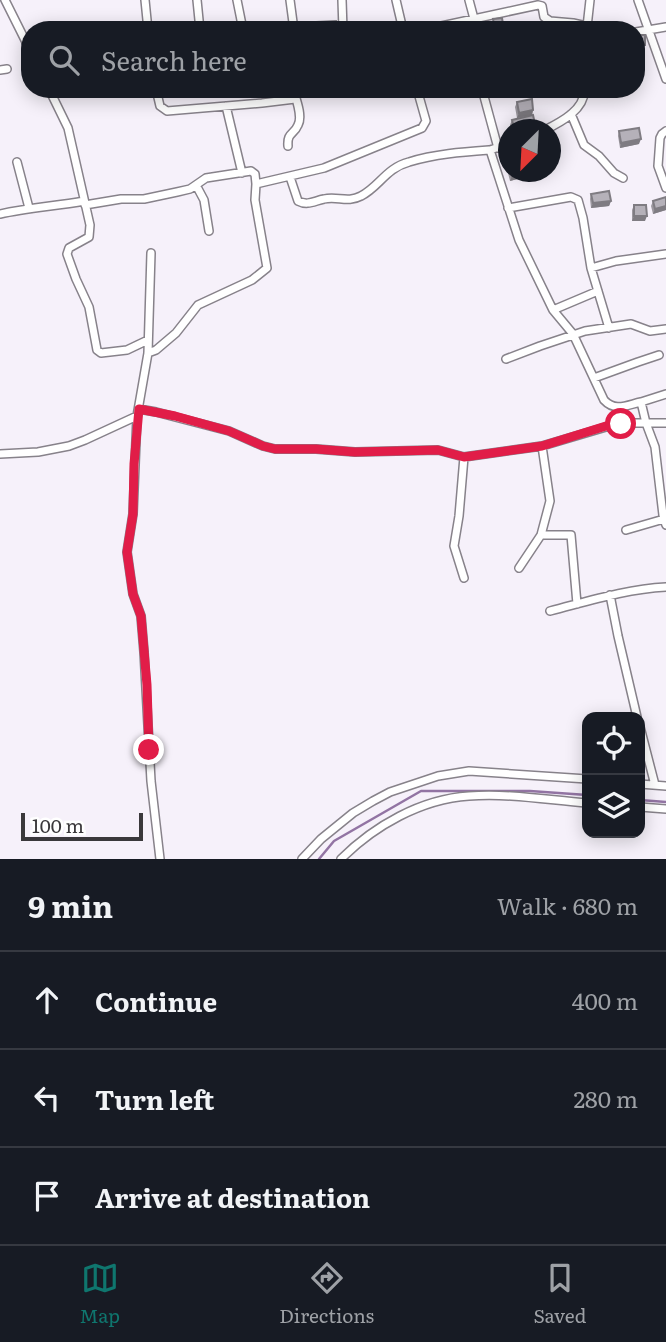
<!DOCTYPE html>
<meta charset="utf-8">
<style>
:root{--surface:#171b24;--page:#20242c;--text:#f1f3f6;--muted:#9ea1a6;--line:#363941;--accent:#0f766e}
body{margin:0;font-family:Literata,serif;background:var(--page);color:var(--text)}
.controls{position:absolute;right:21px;bottom:21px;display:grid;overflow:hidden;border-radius:14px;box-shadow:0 4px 18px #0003}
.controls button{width:63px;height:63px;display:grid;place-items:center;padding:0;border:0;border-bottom:2px solid var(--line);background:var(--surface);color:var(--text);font:35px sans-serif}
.compass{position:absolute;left:498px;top:119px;width:63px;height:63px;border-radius:50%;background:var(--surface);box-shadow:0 4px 18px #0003;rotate:204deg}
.scale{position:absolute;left:21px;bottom:18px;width:122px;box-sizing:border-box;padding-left:7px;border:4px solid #3a383b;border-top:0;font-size:19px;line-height:24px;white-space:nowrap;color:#3a383b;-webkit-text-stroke:5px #fff;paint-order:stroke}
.stop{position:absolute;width:21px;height:21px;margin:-16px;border:5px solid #e11d48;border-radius:50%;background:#fff}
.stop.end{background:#e11d48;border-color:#fff;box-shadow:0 2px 7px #0008}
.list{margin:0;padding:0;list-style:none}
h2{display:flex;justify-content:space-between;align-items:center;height:91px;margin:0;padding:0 28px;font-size:30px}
h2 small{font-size:23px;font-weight:400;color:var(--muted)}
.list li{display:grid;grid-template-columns:46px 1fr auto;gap:21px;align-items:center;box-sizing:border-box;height:98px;padding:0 28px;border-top:2px solid var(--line)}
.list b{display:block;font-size:26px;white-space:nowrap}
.list em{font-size:23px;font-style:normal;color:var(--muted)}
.icon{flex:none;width:38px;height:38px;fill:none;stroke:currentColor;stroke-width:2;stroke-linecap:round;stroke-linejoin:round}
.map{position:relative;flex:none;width:666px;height:859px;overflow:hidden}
.search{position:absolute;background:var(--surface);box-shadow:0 4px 18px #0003;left:21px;right:21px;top:21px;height:77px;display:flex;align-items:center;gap:18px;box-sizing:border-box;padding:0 24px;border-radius:28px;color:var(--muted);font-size:26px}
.sheet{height:385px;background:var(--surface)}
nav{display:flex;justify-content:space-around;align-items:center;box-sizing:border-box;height:98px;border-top:2px solid var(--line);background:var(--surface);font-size:19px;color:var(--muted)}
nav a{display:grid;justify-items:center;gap:4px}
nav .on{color:var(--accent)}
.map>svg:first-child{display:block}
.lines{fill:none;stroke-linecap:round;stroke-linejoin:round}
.stream{stroke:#9274a3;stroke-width:2.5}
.minor-casing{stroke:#87828a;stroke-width:10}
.minor{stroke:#fff;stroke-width:7}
.wall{fill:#9c989f}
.shaded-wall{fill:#7f7c82}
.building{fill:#b5b1b9;stroke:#7f7c82;stroke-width:2}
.route{stroke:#e11d48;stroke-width:9}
</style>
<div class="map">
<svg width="666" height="859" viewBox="0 0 666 859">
<rect width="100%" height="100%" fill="#f6f1fa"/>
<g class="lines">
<path class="stream" d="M 640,800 L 666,802
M 319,859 L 334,841 L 421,791 L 530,791 L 587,795"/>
<g class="minor-casing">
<path id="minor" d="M 5,0 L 30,50
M 145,0 L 148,30
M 197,0 L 200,30
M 237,0 L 243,30
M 290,0 L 294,30
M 342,0 L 343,30
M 396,0 L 403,30
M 469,0 L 477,30
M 638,0 L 666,79
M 587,27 L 590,0
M 423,30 L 538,5 L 542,6 L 544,17 L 550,21 L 573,23 L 604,30
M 636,32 L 666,27
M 0,70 L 7,69
M 49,89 L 68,128 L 90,225 L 89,237 L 69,248 L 67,254 L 76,279 L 89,307 L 97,350 L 101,353 L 127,350 L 148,340
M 156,89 L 160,106 L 167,111 L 262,103 L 295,99
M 482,89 L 498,148
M 226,106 L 242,173
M 571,114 L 584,145 L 599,156 L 614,173 L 623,178
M 545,130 C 561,122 586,109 584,89
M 666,131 L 662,134 L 660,138 L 658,166 L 666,188
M 508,144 L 490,150 L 519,240 L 553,310 L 573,334 L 604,400 C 615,412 627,405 641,402
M 288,146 C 287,132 294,135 298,125 C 303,116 296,99 293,89
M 17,162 L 29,208
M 290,177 L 298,201 C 308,206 314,201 324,199 C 337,196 348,203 361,196 C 379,187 386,168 409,162 C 435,154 463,152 490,150
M 196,185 L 204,200 L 209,231
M 85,205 L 121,199 L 144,199 L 177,192 L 190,189 L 206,178 L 251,171 L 255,174 L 256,184 L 324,168 L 422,128 L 426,121 L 417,89
M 508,208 L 571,197 L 578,200 L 583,218 L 591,268 L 609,328
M 0,214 C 28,208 56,206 84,201
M 151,253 L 148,353 L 137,416 L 133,514 L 127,552 L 133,594 L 141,616 L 144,652 L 151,781 L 160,859
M 591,268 L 616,261 L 666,254
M 553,310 L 598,291
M 148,353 L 156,350 L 176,333 L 198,305 L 252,280 L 267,268 L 255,200 L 256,184
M 506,359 L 540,346 L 585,331 L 631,324 L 650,331 L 666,329
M 594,378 L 638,362 L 659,355
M 666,394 L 641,402 L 646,423 L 666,423
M 139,409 L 156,412 L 229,431 L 263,446 L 275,449 L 316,449 L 355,452 L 438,450 L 464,457 L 542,446 L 606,427 L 631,423 L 646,423 L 655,447 L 663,515 L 664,519 L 666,519
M 542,446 L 550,501 L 541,535 L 571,535 L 577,604
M 0,454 L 38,452 L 69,446 L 85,440 L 137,416
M 464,457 L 459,516 L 454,546 L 464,578
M 626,530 L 664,519 L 666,525
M 519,568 L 541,535
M 610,595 L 618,636 L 637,717
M 550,611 C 589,601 626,589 666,587
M 640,727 L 655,785
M 640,784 L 666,786
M 640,807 L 666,809
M 302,859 L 321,839 L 353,813 L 373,801 L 390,792 L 438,776 L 469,771 L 587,779
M 341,859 C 374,826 421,799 469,796 C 508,793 548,800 587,803"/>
</g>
<use href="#minor" class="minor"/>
</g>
<path class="wall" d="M 517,102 L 533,110 L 532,115 L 517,118 L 515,107 Z
M 512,120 L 535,124 L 533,129 L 511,130 L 510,125 Z
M 619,131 L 639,144 L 620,148 L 618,136 Z
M 508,164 L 508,172 L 523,172 L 521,178 L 510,181 L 507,169 Z
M 591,194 L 611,201 L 609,206 L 591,208 L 590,199 Z
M 666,197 L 666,210 L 653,214 L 651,206 L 653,201 Z
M 634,205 L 645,221 L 632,221 L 632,210 Z"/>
<path class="shaded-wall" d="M 636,45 L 645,45 L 643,50 L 636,50 Z
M 523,90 L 521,95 L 511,96 L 513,91 Z
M 533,110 L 532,115 L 517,118 L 519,113 Z
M 535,124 L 533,129 L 513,130 L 514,128 Z
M 641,139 L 639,144 L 620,148 L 621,143 Z
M 550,168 L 553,168 L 551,173 L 538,176 L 539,172 L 550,172 Z
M 523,172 L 521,178 L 510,181 L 512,176 Z
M 611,201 L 609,206 L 591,208 L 593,203 Z
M 666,206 L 666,210 L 653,214 L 655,209 Z
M 634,216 L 647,216 L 645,221 L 632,221 Z"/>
<path class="building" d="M 502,18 L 504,30 L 495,30 L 493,19 Z
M 336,21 L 337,30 L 318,30 L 317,22 Z
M 636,35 L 645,35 L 645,45 L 636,45 Z
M 513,89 L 523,89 L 523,90 L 513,91 Z
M 532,99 L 533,110 L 519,113 L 517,102 Z
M 533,115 L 535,124 L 514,128 L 512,120 Z
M 639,128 L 641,139 L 621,143 L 619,131 Z
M 550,156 L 553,168 L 550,168 Z
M 511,172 L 523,172 L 512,176 Z
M 609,191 L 611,201 L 593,203 L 591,194 Z
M 666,197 L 666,206 L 655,209 L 653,201 Z
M 634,205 L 646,205 L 647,216 L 634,216 Z"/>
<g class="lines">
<path class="route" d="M 149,750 L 147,685 L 141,616 L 133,594 L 127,552 L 133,514 L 134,464 L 139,409 L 175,416 L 229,431 L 263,446 L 275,449 L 316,449 L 355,452 L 438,450 L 464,457 L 542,446 L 606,426 L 621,424"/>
</g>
</svg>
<div class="controls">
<button><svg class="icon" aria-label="locate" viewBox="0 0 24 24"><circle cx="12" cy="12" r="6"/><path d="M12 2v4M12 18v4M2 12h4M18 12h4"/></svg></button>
<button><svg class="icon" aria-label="layers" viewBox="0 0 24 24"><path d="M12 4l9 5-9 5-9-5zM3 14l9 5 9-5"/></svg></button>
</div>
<svg class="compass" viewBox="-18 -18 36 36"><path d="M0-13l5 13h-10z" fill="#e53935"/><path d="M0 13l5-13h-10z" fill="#9ea1a6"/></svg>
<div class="scale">100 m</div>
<div class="stop" style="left:621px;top:424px"></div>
<div class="stop end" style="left:149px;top:750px"></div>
<div class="search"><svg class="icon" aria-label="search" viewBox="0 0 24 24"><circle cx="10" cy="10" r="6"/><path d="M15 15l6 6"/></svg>Search here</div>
</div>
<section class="sheet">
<h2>9 min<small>Walk · 680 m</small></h2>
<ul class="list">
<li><svg class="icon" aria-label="ahead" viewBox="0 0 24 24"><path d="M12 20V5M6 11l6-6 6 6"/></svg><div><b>Continue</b></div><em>400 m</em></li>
<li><svg class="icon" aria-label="left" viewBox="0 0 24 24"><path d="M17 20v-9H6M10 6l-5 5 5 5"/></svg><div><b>Turn left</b></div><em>280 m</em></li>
<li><svg class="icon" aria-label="arrive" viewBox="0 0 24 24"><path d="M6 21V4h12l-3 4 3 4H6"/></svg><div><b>Arrive at destination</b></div></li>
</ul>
</section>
<nav>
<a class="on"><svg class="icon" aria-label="map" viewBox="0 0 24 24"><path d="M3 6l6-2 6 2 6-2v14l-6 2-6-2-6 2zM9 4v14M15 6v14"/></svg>Map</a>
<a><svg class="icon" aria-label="directions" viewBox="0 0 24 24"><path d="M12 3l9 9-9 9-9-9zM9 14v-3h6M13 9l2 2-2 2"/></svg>Directions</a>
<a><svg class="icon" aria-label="saved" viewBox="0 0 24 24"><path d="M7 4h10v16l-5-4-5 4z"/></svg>Saved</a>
</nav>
